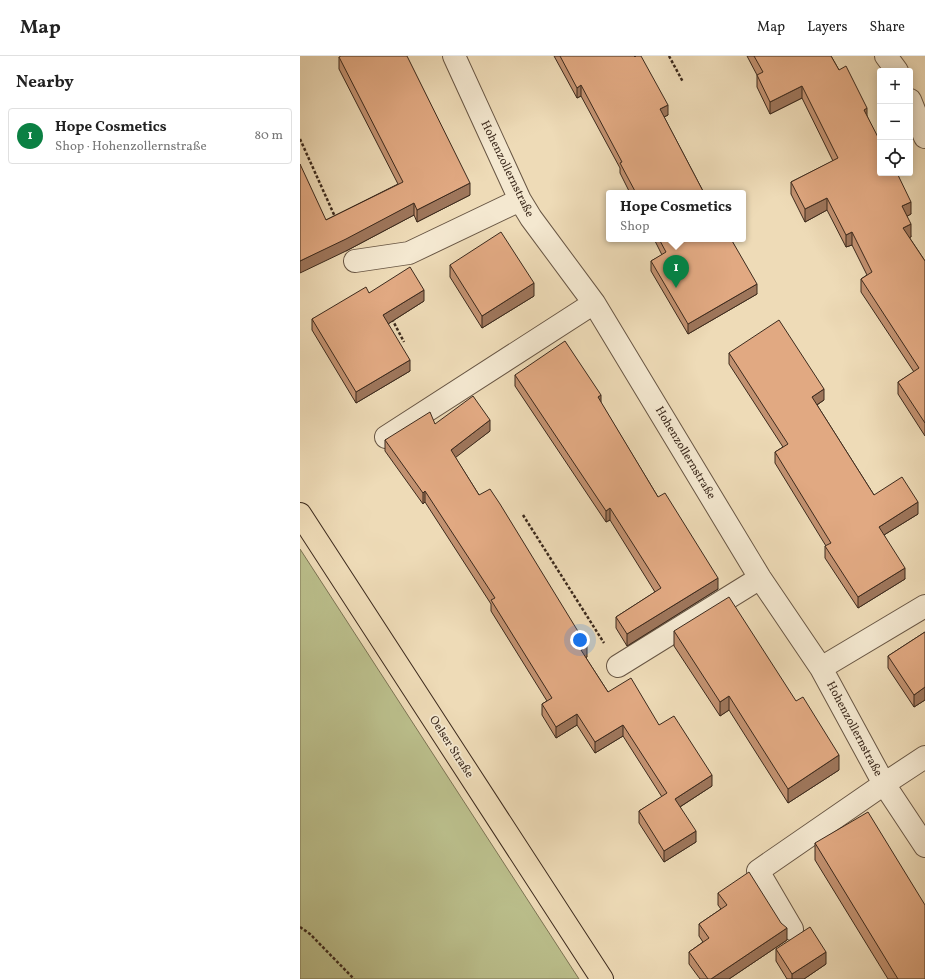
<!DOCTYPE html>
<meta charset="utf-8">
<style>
:root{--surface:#fff;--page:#f6f6f6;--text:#222;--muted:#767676;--line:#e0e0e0;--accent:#0b8043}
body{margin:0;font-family:Vollkorn,serif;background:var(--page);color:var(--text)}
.controls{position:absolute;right:12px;top:12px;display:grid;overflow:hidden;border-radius:4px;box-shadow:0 2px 10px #0003}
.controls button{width:36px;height:36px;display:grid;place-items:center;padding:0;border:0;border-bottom:1px solid var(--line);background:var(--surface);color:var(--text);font:20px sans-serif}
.you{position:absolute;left:280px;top:584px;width:14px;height:14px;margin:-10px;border:3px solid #fff;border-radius:50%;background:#1a73e8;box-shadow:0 0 0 6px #1a73e833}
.badge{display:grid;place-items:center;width:26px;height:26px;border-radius:50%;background:var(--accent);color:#fff;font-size:13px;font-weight:700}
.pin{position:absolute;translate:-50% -33px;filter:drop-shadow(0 1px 2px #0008)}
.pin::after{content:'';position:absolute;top:21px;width:14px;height:12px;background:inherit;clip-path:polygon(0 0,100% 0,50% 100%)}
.popup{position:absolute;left:306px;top:134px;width:140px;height:52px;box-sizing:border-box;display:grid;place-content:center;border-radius:4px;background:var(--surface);filter:drop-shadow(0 1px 3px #0005);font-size:13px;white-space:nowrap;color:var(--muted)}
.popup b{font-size:15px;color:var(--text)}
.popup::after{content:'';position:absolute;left:50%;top:100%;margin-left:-8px;border:8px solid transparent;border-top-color:var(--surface)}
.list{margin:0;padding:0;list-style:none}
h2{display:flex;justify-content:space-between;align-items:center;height:52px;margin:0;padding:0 16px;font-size:17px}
h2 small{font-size:13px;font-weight:400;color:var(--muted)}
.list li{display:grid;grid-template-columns:26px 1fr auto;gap:12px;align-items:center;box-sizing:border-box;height:56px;margin:0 8px 8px;padding:0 8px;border:1px solid var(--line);border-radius:4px}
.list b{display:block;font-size:15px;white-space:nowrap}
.list p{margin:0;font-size:13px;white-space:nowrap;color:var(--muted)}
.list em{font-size:13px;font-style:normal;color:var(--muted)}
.icon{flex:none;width:22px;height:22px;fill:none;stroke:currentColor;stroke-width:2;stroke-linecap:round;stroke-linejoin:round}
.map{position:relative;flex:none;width:625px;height:923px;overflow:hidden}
header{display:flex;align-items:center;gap:24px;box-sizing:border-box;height:56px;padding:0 20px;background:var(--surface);border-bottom:1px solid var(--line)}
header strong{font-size:19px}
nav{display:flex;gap:22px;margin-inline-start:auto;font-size:14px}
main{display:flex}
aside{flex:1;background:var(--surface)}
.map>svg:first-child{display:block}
.green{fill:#bbbf8c;stroke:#7c7454}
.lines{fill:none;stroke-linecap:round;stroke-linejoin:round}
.minor-casing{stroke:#685644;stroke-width:24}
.major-casing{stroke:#3c2a1d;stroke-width:24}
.path{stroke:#3c2a1d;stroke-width:2.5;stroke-dasharray:3 2;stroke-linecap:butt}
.minor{stroke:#f4e8d0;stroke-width:22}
.major{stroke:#eedbb7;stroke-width:22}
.wall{fill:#c29170;stroke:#3c2a1d}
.shaded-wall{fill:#9e765b;stroke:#3c2a1d}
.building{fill:#e1a982;stroke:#3c2a1d}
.labels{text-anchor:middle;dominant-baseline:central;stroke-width:3.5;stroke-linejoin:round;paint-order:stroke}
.street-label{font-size:12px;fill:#3c2a1d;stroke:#f4e8d0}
</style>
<header>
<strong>Map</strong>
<nav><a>Map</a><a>Layers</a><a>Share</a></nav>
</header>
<main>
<aside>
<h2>Nearby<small></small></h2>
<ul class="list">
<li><span class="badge">1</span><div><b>Hope Cosmetics</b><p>Shop · Hohenzollernstraße</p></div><em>80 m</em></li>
</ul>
</aside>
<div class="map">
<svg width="625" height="923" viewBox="0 0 625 923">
<rect width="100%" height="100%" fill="#eedbb7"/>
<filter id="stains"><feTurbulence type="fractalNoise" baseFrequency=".005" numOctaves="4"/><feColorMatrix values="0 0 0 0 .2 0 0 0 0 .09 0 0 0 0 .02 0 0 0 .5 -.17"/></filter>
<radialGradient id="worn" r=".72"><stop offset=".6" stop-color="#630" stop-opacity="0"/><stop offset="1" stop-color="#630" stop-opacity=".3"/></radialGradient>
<path class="green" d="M 0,493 L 279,923 L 0,923 Z"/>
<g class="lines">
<g class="minor-casing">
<path id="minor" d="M 154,0 L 220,144 L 231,162 L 294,247 L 460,522 L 521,612 L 584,728 L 625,790
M 586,0 L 597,15
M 610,44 L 625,81
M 55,205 L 109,197 L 220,144
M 86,381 L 294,247
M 318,610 L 460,522
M 521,612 L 625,550
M 492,873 L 458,815 L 584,728 L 625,701"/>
</g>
<g class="major-casing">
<path id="major" d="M 0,458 L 302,923"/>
</g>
<path class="path" d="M 369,0 L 383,26
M 0,83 L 36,163
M 92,263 L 104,286
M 223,459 L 304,587
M 0,871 L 10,878 L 54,923"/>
<use href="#minor" class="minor"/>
<use href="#major" class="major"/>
</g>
<path class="wall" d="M 254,0 L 334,0 L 368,59 L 364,61 L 404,137 L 330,137 L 320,117 L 320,112 L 281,40 L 277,42 Z
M 447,0 L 531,0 L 539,14 L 567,60 L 611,158 L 607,160 L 611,181 L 609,181 L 625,205 L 625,380 L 598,338 L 598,326 L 614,316 L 561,236 L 561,223 L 567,219 L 552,189 L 546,191 L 527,154 L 505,166 L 491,138 L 491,126 L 533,105 L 502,42 L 470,58 L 457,31 L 457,19 Z
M 39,1 L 170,139 L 117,166 L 114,159 L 46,195 L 26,164 L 98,128 L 39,13 Z
M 354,183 L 431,183 L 457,238 L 388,278 L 351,215 L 351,205 L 362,199 Z
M 150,209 L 234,240 L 182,272 L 150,221 Z
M 69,237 L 124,245 L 88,268 L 110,315 L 56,347 L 12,274 L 12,263 Z
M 429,297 L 524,344 L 517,349 L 574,439 L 618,458 L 584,479 L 605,523 L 558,552 L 525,502 L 525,490 L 526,490 L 475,407 L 475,396 L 483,391 L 429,308 Z
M 215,319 L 301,347 L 358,441 L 418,533 L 327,590 L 316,572 L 316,561 L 355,536 L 310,464 L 306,466 L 215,330 Z
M 135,368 L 190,375 L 155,401 L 179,439 L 287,601 L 286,602 L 308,636 L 359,669 L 412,730 L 380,751 L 396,786 L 364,806 L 339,767 L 339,755 L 362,741 L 323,680 L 295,697 L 277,669 L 256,682 L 242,659 L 242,648 L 247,645 L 191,555 L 191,548 L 125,446 L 123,448 L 85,395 L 85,384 Z
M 374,575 L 539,714 L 488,747 L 429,654 L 420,660 L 374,590 Z
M 625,576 L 625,644 L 614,651 L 588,612 L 588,600 Z
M 515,787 L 625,923 L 588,923 L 515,804 Z
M 418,837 L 487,884 L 429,923 L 400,923 L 389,908 L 389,896 L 403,886 L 399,880 L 399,868 L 421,853 L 418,849 Z
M 476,893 L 526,908 L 504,923 L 487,923 L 476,905 Z"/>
<path class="shaded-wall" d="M 281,29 L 281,40 L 277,42 L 277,32 Z
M 502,30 L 502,42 L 470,58 L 470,46 Z
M 368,49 L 368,59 L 360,63 L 360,53 Z
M 567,52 L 567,64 L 564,54 Z
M 170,127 L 170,139 L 117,166 L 117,154 Z
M 527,142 L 527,154 L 505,166 L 505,153 Z
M 611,146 L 611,158 L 602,163 L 602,150 Z
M 114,147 L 114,159 L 46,195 L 0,217 L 0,205 Z
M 611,168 L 611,181 L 603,184 L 603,172 Z
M 552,176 L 552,189 L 546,191 L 546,179 Z
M 234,227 L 234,240 L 182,272 L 182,260 Z
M 457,228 L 457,238 L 388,278 L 388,268 Z
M 124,234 L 124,245 L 83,271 L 83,259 Z
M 110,304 L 110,315 L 56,347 L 56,336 Z
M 524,333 L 524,344 L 512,352 L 512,341 Z
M 301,339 L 301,350 L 298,341 Z
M 190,364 L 190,375 L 151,405 L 151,394 Z
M 125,435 L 125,446 L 123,448 L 123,437 Z
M 618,446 L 618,458 L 579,482 L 579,471 Z
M 310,452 L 310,464 L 306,466 L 306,455 Z
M 605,512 L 605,523 L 558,552 L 558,541 Z
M 418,522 L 418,533 L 327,590 L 327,578 Z
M 287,590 L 287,601 L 281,605 L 281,594 Z
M 625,631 L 625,644 L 614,651 L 614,639 Z
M 429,640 L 429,654 L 420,660 L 420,646 Z
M 277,658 L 277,669 L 256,682 L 256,671 Z
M 323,669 L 323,680 L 295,697 L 295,686 Z
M 539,699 L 539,714 L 488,747 L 488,733 Z
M 412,719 L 412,730 L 375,754 L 375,743 Z
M 396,775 L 396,786 L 364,806 L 364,795 Z
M 487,872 L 487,884 L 429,923 L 411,923 Z
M 526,896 L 526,908 L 504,923 L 492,923 L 492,918 Z"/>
<path class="building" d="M 41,0 L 107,0 L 170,127 L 117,154 L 114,147 L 46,183 L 0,205 L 0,108 L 26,164 L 103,126 L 39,1 Z
M 260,0 L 334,0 L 335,1 L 336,0 L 341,0 L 368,49 L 360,53 L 404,137 L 336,137 L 320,107 L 322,106 L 281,29 L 277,32 Z
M 454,0 L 531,0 L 539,14 L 546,10 L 567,52 L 564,54 L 580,85 L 580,117 L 597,117 L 611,146 L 602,150 L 611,168 L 603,172 L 625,205 L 625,367 L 598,326 L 619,312 L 561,223 L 572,216 L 552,176 L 546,179 L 527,142 L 505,153 L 491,126 L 538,102 L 502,30 L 470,46 L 457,19 L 463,16 Z
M 201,176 L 234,227 L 182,260 L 150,209 Z
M 359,183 L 431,183 L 457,228 L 388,268 L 351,205 L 366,196 Z
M 110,211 L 124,234 L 83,259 L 110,304 L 56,336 L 12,263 L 66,231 L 69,237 Z
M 479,264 L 524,333 L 512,341 L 574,439 L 602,421 L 618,446 L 579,471 L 605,512 L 558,541 L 525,490 L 531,487 L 475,396 L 488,388 L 429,297 Z
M 265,285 L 301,339 L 298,341 L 358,441 L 365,437 L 418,522 L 327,578 L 316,561 L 361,532 L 310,452 L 306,455 L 215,319 Z
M 173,340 L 190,364 L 151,394 L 179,439 L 190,433 L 200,448 L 287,590 L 281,594 L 308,636 L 331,622 L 359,669 L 374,660 L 412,719 L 375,743 L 396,775 L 364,795 L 339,755 L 367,737 L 323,669 L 295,686 L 277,658 L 256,671 L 242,648 L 252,642 L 191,544 L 195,542 L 125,435 L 123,437 L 85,384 L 130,356 L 135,368 Z
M 429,541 L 496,645 L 503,641 L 539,699 L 488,733 L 429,640 L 420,646 L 374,575 Z
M 625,576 L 625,631 L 614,639 L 588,600 Z
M 568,756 L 625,849 L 625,923 L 598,923 L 515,787 Z
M 449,816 L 481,867 L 487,872 L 411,923 L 408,923 L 389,896 L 409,882 L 399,868 L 427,849 L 418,837 Z
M 510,871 L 526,896 L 492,918 L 476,893 Z"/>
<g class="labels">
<g class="street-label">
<text transform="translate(207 113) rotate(64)">Hohenzollernstraße</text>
<text transform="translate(385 397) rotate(59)">Hohenzollernstraße</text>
<text transform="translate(554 673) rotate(62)">Hohenzollernstraße</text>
<text transform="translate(151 691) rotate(57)">Oelser Straße</text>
</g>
</g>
<rect width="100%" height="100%" filter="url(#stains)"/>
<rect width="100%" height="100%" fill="url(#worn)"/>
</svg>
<div class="controls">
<button>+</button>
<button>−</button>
<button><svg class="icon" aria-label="locate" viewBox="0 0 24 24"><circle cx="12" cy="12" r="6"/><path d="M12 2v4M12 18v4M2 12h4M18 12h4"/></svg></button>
</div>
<div class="you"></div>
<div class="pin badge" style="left:376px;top:232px">1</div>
<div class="popup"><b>Hope Cosmetics</b>Shop</div>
</div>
</main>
